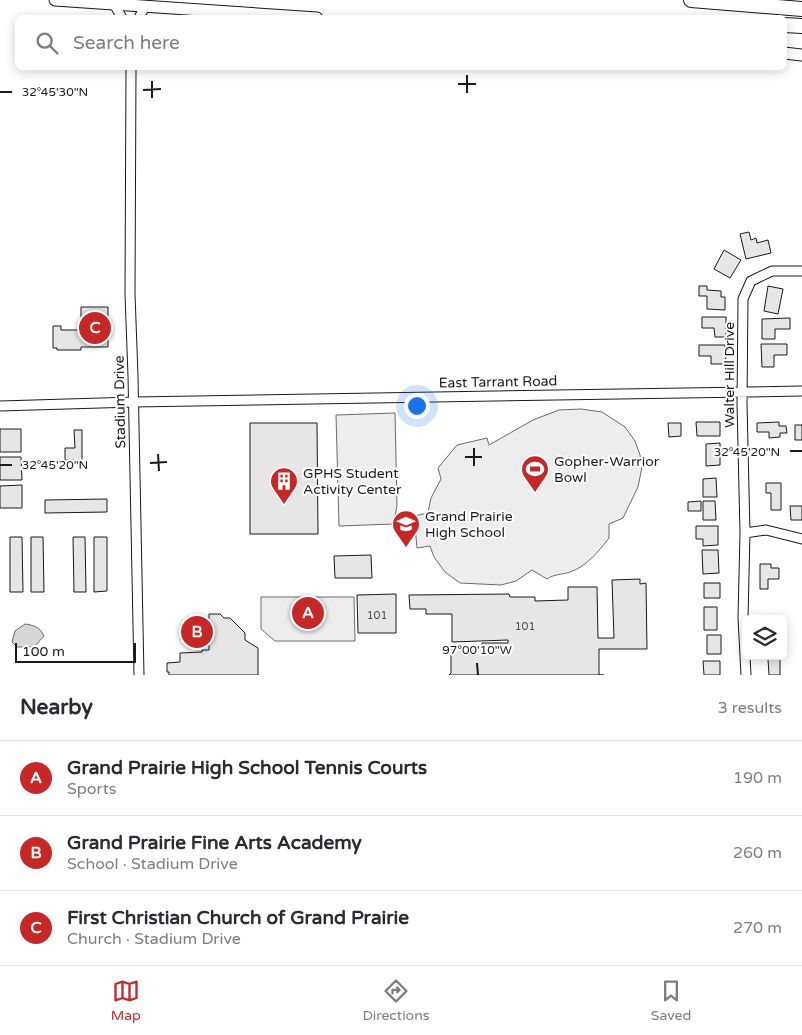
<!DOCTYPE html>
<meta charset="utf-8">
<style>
:root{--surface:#fff;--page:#f2f2f3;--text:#2b2b33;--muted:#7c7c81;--line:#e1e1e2;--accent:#c62828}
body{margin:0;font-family:"Varela Round",sans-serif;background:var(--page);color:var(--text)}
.controls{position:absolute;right:15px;bottom:15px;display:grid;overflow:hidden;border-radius:8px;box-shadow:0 2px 12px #0003}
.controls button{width:45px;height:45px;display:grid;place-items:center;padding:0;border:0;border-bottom:1px solid var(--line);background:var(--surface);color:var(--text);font:25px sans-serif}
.scale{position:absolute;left:15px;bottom:12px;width:121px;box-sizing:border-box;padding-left:5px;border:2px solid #1a1a1a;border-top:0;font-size:14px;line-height:18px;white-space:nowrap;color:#1a1a1a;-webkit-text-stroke:4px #fff;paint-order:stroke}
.you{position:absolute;left:416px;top:405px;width:18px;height:18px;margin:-12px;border:4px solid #fff;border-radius:50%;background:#1a73e8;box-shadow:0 0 0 8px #1a73e833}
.badge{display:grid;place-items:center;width:32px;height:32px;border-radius:50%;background:var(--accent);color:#fff;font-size:16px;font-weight:700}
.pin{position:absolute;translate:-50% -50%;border:2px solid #fff;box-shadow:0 1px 5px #0006}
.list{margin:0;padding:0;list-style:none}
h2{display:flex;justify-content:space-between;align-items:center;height:65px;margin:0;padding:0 20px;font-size:21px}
h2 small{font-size:16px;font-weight:400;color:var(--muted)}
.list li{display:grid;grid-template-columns:32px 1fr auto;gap:15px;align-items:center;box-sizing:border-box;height:75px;padding:0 20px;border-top:1px solid var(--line)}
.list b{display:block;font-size:19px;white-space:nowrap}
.list p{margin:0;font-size:16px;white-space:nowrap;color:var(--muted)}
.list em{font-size:16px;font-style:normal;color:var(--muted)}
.icon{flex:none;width:28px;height:28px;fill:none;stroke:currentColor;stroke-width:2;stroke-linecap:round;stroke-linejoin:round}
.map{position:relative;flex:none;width:802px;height:675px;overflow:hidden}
.search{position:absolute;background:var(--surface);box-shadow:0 2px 12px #0003;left:15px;right:15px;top:15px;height:55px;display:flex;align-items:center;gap:12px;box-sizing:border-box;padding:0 18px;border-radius:8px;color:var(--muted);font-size:19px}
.sheet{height:290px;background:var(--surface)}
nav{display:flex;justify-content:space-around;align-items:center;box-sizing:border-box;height:70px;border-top:1px solid var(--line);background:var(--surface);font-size:14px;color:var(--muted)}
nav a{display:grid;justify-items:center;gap:2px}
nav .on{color:var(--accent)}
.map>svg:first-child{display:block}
.green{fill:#ededed;stroke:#6a6a6a}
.water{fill:#d7d7d7;stroke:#6a6a6a}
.building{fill:#e6e6e6;stroke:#1a1a1a}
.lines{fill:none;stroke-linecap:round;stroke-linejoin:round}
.minor-casing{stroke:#1a1a1a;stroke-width:11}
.major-casing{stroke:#1a1a1a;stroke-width:13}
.highway-casing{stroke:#1a1a1a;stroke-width:16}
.minor{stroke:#fff;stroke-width:9}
.major{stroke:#fff;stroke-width:11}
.highway{stroke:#fff;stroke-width:14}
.ticks{fill:none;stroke:#1a1a1a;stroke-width:2}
.labels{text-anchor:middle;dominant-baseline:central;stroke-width:4;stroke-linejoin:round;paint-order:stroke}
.number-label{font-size:11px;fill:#4d4d4d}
.street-label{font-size:14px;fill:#1a1a1a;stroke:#fff}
.poi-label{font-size:14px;fill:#1a1a1a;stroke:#fff;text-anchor:start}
.ticks-label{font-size:12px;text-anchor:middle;fill:#1a1a1a;stroke:#fff;stroke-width:4;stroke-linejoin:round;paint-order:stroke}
</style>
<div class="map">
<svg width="802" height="675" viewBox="0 0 802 675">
<rect width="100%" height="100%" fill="#fff"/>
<path class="green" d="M 581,409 L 602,412 L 625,427 L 635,441 L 640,455 L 642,467 L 638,487 L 623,518 L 609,524 L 609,538 C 599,551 586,567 570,572 C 561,575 554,574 547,579 L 532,570 L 516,581 L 501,585 L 460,583 L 445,572 L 434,557 L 430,546 L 417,548 L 414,516 L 428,513 L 431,498 L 441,479 L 438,468 L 457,445 L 487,438 L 489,445 L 533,420 L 559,410 Z
M 395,413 L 397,505 L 394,524 L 339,526 L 336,415 Z
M 261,597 L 354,597 L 355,641 L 275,641 L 261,629 Z"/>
<path class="water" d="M 25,624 C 33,625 40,627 44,636 L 34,647 L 17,647 L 12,642 L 15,631 Z"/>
<path class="building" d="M 749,232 L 751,240 L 756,238 L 757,243 L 768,240 L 771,253 L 746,259 L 740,234 Z
M 724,250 L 741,260 L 730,278 L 714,269 Z
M 699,286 L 707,286 L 707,290 L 721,291 L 721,297 L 725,297 L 725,310 L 707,309 L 707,296 L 699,296 Z
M 768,286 L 783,289 L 778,314 L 764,311 Z
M 81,307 L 108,307 L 108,347 L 81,347 L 81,350 L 57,350 L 57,348 L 53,348 L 53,326 L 61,326 L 61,330 L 81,330 Z
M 702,317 L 726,317 L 726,337 L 715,337 L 714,328 L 702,328 Z
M 790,318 L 790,329 L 775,329 L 775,339 L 762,339 L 762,319 Z
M 761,344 L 787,344 L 787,355 L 774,355 L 774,367 L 762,367 Z
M 699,345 L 725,345 L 726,364 L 711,364 L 711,356 L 699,356 Z
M 696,422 L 720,422 L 720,436 L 697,436 Z
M 779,422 L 779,426 L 786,426 L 787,433 L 780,433 L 780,437 L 769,438 L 769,432 L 757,432 L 757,423 Z
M 250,423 L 317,423 L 318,534 L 250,534 Z
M 668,423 L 681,423 L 681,436 L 669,437 Z
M 795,425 L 802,425 L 802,440 L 795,440 Z
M 0,429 L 21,429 L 21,452 L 0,452 Z
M 74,430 L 82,430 L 82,460 L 65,460 L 65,448 L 75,448 Z
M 720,443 L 720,465 L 706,466 L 706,444 Z
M 0,457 L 21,457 L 22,480 L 0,480 Z
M 716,478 L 717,497 L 703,497 L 703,479 Z
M 766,483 L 781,483 L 781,510 L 771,510 L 771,493 L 766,493 Z
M 22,485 L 22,508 L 0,508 L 0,486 Z
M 107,499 L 107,512 L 45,513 L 45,500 Z
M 701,501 L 701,511 L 688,511 L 688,502 Z
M 703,501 L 715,501 L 716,520 L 703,520 Z
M 790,506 L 802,506 L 802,520 L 791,520 Z
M 696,526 L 718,526 L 718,545 L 703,546 L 703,539 L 696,539 Z
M 10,537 L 22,537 L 23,592 L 10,592 Z
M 31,537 L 43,537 L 44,592 L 31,592 Z
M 73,537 L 85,537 L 86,592 L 74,592 Z
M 94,537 L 107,537 L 107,591 L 94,592 Z
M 702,550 L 718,550 L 719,573 L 703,574 Z
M 371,555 L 372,578 L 335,578 L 334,556 Z
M 760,564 L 771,564 L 771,568 L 779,568 L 779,579 L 768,579 L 768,589 L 760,589 Z
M 640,579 L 640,584 L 646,583 L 647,649 L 599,649 L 599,675 L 604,675 L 449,675 L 451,673 L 451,648 L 482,649 L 482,643 L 508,643 L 508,640 L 452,642 L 452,614 L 426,614 L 426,609 L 410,609 L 409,595 L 509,594 L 510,597 L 535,597 L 535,601 L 568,600 L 568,587 L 597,587 L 598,638 L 614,638 L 612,580 Z
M 704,583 L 720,583 L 720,598 L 704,598 Z
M 396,594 L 396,633 L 358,633 L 357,595 Z
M 704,607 L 717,607 L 717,630 L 704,630 Z
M 209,614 L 220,614 L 224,618 L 230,618 L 245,633 L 245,640 L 258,648 L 258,675 L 169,675 L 169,672 L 167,672 L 167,663 L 180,662 L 180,653 L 202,652 L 202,650 L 209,650 Z
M 707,635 L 721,635 L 721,654 L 707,654 Z
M 766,656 L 780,656 L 780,675 L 769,675 L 768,659 L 766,659 Z
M 703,661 L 720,661 L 720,675 L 704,675 Z"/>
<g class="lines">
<g class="minor-casing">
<path id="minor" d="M 114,4 L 122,18
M 139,18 L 145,6
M 131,68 L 130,294 L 133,376 L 139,675
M 0,406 L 134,402 L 802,391
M 745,533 L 766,530 L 802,539
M 746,675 L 743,618 L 745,533 L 742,403 L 743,299 L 751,281 L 772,271 L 802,271"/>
</g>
<g class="major-casing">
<path id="major" d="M 55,0 L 317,18
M 784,53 L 802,55"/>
</g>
<g class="highway-casing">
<path id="highway" d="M 691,0 L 802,9
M 784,25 L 802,26"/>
</g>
<use href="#minor" class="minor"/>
<use href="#major" class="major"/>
<use href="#highway" class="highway"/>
</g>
<path class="ticks" d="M 467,75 L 467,93M 152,81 L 152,98M 458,84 L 476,84M 143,90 L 161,89M 0,92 L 12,92M 474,448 L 474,466M 790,451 L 802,451M 158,454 L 159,471M 465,457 L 482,457M 150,463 L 167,462M 0,465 L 12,465M 477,663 L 478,675"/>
<defs>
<g id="stadium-pin" transform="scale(1.4375)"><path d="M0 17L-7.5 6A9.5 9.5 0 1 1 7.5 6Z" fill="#c62828" stroke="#fff"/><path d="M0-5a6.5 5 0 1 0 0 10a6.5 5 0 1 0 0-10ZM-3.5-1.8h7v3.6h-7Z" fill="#fff"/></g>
<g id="building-pin" transform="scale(1.4375)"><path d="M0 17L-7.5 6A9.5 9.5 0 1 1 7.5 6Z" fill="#c62828" stroke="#fff"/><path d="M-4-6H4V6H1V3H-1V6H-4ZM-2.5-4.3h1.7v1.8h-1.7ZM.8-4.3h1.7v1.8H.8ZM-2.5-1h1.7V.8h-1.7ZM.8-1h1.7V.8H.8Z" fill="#fff"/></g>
<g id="school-pin" transform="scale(1.4375)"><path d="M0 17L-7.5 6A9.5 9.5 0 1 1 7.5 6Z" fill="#c62828" stroke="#fff"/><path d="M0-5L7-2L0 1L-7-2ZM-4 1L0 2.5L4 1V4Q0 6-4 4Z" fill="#fff"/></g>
</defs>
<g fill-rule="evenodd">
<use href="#stadium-pin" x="535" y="469"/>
<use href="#building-pin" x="284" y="481"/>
<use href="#school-pin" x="406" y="524"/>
</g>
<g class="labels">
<g class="number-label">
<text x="377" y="615">101</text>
<text x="525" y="626">101</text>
</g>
<g class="street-label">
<text transform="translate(729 375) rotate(-90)">Walter Hill Drive</text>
<text transform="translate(498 382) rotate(-1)">East Tarrant Road</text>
<text transform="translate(120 402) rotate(-91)">Stadium Drive</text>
</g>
<g class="poi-label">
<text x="554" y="461">Gopher-Warrior<tspan x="554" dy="16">Bowl</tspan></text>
<text x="303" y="473">GPHS Student<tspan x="303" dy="16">Activity Center</tspan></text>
<text x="425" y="516">Grand Prairie<tspan x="425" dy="16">High School</tspan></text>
</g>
</g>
<g class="ticks-label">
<text x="55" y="96">32°45'30"N</text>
<text x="747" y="456">32°45'20"N</text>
<text x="55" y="469">32°45'20"N</text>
<text x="477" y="654">97°00'10"W</text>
</g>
</svg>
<div class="controls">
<button><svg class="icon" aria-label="layers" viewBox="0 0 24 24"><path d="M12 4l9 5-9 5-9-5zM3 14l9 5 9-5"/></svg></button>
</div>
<div class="scale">100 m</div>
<div class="you"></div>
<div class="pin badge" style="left:308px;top:613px">A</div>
<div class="pin badge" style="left:197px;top:632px">B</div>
<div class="pin badge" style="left:95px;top:328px">C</div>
<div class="search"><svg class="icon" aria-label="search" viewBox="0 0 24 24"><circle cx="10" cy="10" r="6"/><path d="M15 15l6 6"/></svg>Search here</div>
</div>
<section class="sheet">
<h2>Nearby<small>3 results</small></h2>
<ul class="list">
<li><span class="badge">A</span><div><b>Grand Prairie High School Tennis Courts</b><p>Sports</p></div><em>190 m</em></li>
<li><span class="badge">B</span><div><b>Grand Prairie Fine Arts Academy</b><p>School · Stadium Drive</p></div><em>260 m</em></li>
<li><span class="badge">C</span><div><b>First Christian Church of Grand Prairie</b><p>Church · Stadium Drive</p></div><em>270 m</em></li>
</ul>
</section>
<nav>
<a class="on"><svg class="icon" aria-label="map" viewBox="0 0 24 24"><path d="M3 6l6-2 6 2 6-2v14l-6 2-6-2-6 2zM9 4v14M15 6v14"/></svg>Map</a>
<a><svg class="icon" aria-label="directions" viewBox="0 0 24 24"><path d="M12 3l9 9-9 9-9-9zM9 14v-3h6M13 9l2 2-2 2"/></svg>Directions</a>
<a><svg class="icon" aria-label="saved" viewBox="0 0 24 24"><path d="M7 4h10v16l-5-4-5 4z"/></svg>Saved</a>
</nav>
